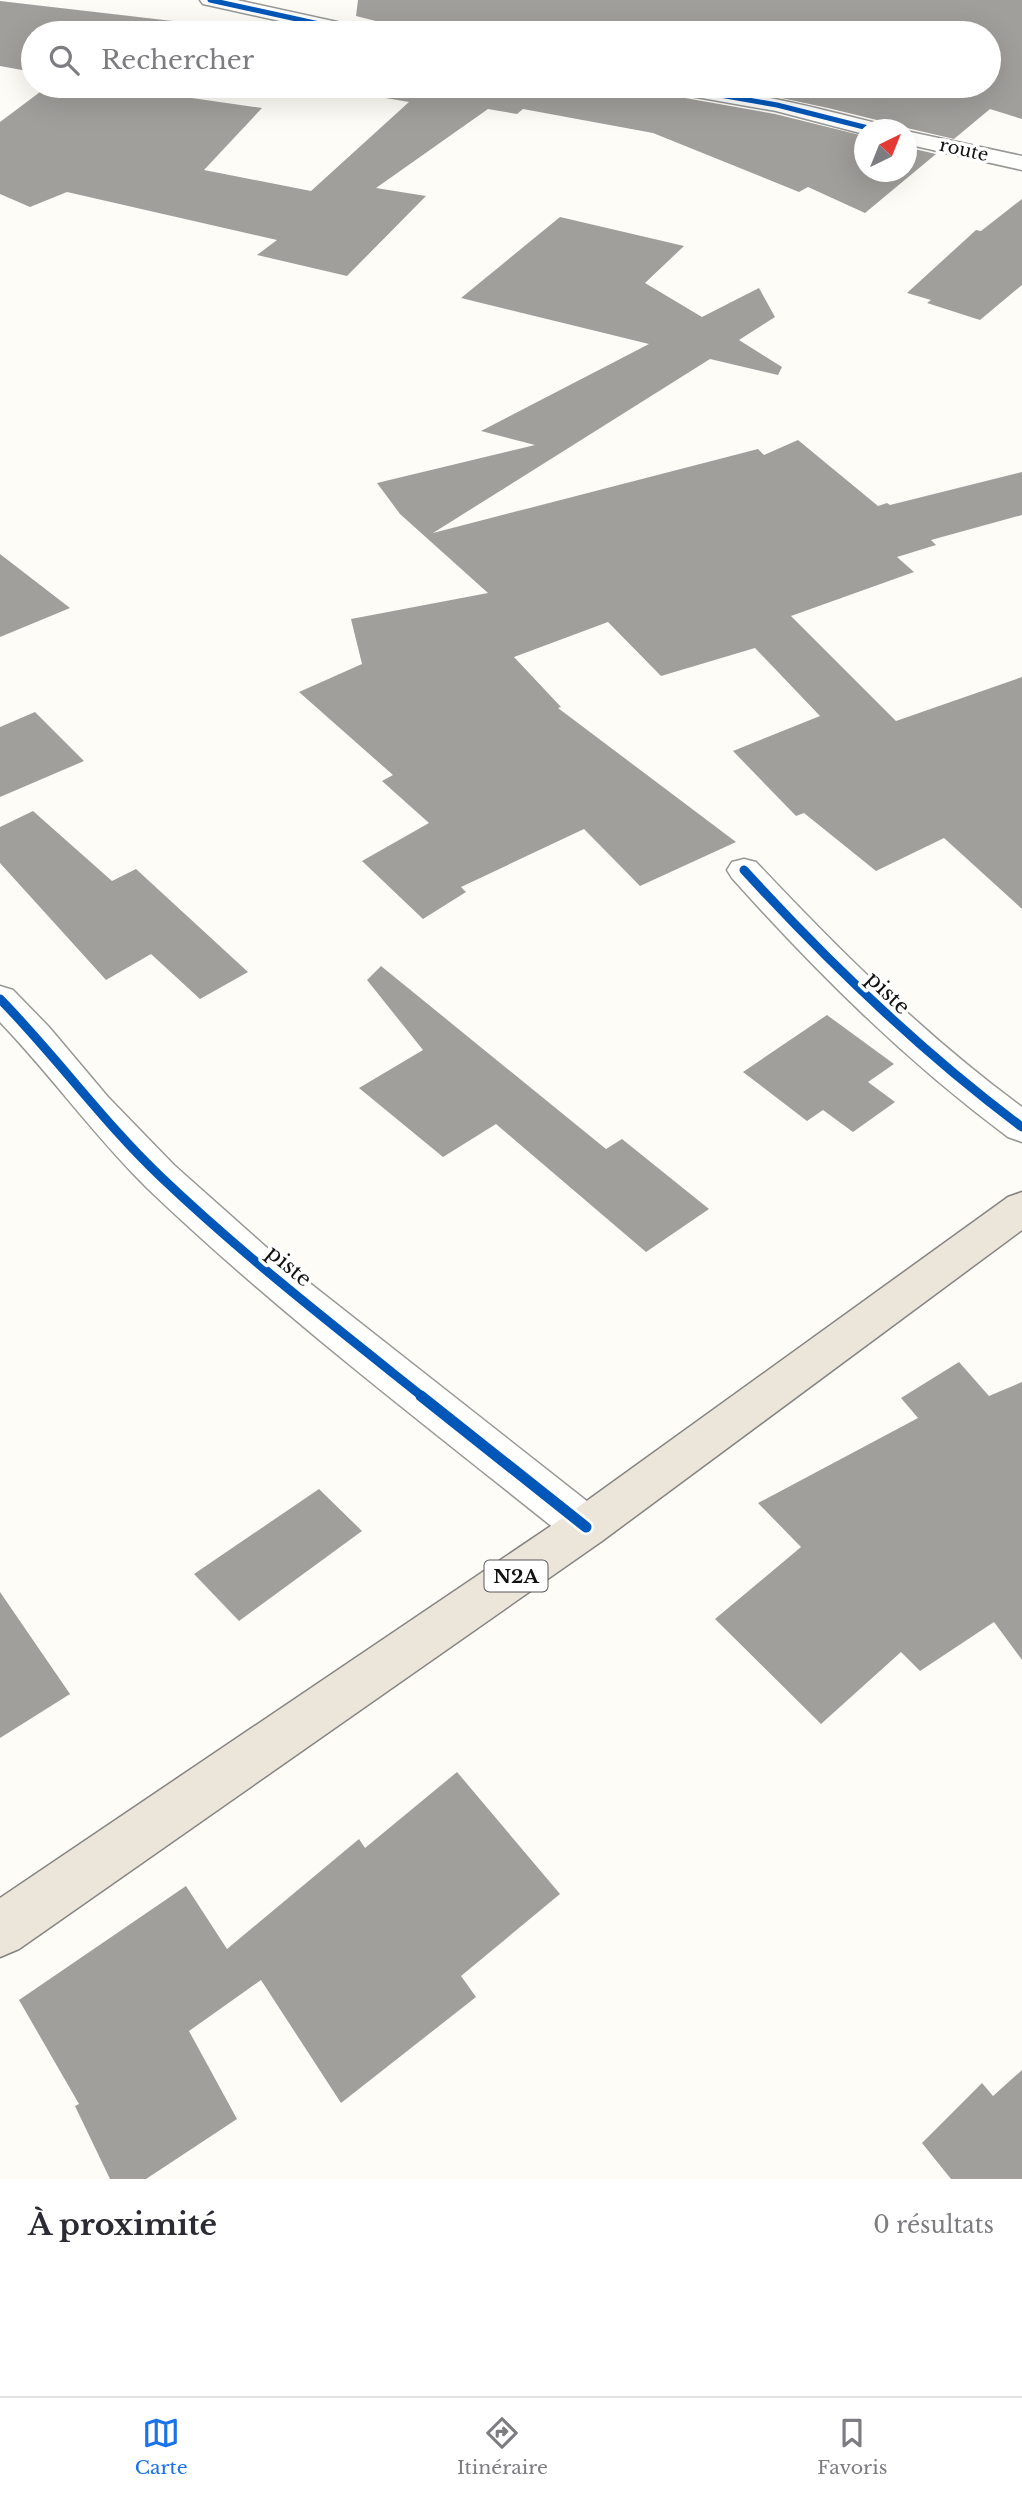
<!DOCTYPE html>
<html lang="fr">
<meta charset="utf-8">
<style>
:root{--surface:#fff;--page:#f2f2f3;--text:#2b2b33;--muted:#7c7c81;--line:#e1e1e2;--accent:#1a73e8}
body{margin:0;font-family:"Libre Baskerville",serif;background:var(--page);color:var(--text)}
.compass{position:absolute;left:854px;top:119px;width:63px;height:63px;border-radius:50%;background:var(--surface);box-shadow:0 7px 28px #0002;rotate:43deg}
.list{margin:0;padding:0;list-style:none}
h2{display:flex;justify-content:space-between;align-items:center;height:91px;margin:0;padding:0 28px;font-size:30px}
h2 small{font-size:23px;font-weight:400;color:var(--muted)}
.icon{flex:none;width:38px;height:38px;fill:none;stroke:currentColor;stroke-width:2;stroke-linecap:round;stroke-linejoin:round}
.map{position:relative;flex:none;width:1022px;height:2179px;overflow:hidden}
.search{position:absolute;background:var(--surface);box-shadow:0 7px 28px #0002;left:21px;right:21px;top:21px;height:77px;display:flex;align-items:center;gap:18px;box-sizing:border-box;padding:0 24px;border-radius:38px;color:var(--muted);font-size:26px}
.sheet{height:217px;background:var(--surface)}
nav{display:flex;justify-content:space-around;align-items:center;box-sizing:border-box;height:98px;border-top:2px solid var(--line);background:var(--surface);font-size:19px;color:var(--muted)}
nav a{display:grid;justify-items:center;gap:4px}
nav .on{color:var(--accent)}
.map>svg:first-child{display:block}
.building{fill:#a19f9c}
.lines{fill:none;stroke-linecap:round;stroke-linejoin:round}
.minor-casing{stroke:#979795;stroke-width:3}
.trunk-casing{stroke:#858482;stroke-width:3}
.minor{fill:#fffffe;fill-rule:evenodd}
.trunk{fill:#ece5da;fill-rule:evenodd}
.cycleway-far2-casing{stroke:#fff;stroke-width:8}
.cycleway-far1-casing{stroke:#fff;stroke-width:13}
.cycleway-casing{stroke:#fff;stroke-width:16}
.cycleway-far2{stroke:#0057b8;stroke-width:5}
.cycleway-far1{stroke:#0057b8;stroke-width:9}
.cycleway{stroke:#0057b8;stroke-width:11}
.labels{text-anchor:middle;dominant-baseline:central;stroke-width:7;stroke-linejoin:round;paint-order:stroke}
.far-street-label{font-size:18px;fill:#111;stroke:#fff}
.shield{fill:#fff;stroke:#585858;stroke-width:2}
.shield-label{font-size:19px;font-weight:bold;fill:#111}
.street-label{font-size:21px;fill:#111;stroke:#fff}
</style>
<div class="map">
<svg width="1022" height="2179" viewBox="0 0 1022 2179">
<rect width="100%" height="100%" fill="#fdfcf7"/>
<path class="building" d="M 358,0 L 1022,0 L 1022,119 L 990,109 L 954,139 L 907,128 L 888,130 L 885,122 L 828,108 L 772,96 L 704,86 L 989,86 L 989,33 L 423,33 L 356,16 Z
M 0,1 L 216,26 L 209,33 L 33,33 L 33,72 L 0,66 Z
M 48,86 L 149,86 L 143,91 L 262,108 L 204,170 L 311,191 L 409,102 L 356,93 L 365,86 L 655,86 L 659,92 L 668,95 L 775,114 L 864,136 L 864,172 L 906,172 L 906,147 L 936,154 L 865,213 L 808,187 L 799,192 L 653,133 L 523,109 L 517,114 L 488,109 L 376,188 L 426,196 L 347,276 L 257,255 L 277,240 L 67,192 L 30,207 L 0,194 L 0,122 Z
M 1022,199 L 1022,285 L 980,320 L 927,303 L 931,300 L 907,293 L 976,230 L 981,231 Z
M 560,217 L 684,246 L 645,283 L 702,317 L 759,288 L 775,317 L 739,340 L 782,367 L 778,375 L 710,359 L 433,533 L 758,449 L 764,455 L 798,440 L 878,506 L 887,503 L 890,505 L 1022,472 L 1022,515 L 931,540 L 936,545 L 897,557 L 914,572 L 791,616 L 896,721 L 1022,677 L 1022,909 L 944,838 L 876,871 L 804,813 L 796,816 L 733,751 L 820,716 L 755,648 L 661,676 L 608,622 L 514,657 L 561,707 L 558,708 L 736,842 L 640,886 L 584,829 L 461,887 L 466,892 L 423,919 L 362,861 L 429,823 L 382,781 L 393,775 L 299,692 L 362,664 L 351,619 L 488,593 L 400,514 L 377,483 L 535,445 L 481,431 L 649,344 L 461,298 Z
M 0,554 L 70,608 L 0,637 Z
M 35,712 L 84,761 L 0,797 L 0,727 Z
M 33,811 L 112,881 L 136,869 L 248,972 L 200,999 L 151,954 L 106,980 L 0,863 L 0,827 Z
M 381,966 L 606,1149 L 622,1139 L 709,1209 L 646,1252 L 496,1124 L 443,1157 L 359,1088 L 423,1050 L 367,980 Z
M 827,1015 L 894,1064 L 868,1082 L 895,1102 L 853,1132 L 823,1110 L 807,1121 L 743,1072 Z
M 959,1362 L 989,1396 L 1022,1382 L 1022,1660 L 994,1622 L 920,1671 L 901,1652 L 821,1724 L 715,1619 L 801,1547 L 758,1503 L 918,1418 L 901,1398 Z
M 319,1489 L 362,1531 L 239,1621 L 194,1574 Z
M 0,1592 L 70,1694 L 0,1738 Z
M 457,1772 L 560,1894 L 461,1976 L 476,1997 L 341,2103 L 261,1980 L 189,2031 L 237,2119 L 146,2179 L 110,2179 L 75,2106 L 79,2104 L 19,2000 L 186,1886 L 227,1949 L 359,1839 L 365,1848 Z
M 1022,2070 L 1022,2179 L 951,2179 L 922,2143 L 982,2083 L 993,2096 Z"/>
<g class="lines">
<g class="minor-casing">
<path id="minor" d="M 200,0 L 237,0 L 360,27 L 367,29 L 370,33 L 334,33 L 203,4 Z
M 658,86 C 736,86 808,106 884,125 L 886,130 L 864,130 L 864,134 L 776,111 L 668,92 L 661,90 Z
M 906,131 L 1022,156 L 1022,170 L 906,144 Z
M 744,859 L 756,862 C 839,950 924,1035 1022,1107 L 1022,1142 L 1008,1137 C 906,1061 817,973 732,878 L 727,870 L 732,862 Z
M 0,986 L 13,990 L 49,1027 L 108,1097 L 174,1165 L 283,1262 L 602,1513 L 609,1527 L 602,1541 L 586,1547 L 570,1541 C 427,1426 280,1315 147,1188 C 94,1136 51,1075 0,1022 Z"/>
</g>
<g class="trunk-casing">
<path id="trunk" d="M 1022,1192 L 1022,1230 L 602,1541 L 19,1949 L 0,1957 L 0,1898 L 570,1513 L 1008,1197 Z"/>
</g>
<use href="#minor" class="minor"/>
<use href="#trunk" class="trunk"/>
<g class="cycleway-far2-casing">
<path id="cycleway-far2" d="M 210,0 L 360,33
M 668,86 L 777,105 L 876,130"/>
</g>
<g class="cycleway-far1-casing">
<path id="cycleway-far1" d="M 744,870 C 830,964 920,1051 1022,1127
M 0,999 C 56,1056 103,1122 161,1177 C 244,1256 334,1326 423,1397"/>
</g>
<g class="cycleway-casing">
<path id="cycleway" d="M 421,1396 L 586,1527"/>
</g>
<use href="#cycleway-far2" class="cycleway-far2"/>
<use href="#cycleway-far1" class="cycleway-far1"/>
<use href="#cycleway" class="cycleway"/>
</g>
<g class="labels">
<g class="far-street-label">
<text transform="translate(964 150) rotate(13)">route</text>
</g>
<rect class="shield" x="484.5" y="1560.5" width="63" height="31" rx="5"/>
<g class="shield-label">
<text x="516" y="1576">N2A</text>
</g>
<g class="street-label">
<text transform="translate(888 993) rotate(44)">piste</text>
<text transform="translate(289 1266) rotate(40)">piste</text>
</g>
</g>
</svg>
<svg class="compass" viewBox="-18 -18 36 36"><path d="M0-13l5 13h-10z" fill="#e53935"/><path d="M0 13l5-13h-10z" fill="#7c7c81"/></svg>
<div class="search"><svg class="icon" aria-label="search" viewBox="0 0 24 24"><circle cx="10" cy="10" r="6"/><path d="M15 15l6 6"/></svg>Rechercher</div>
</div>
<section class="sheet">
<h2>À proximité<small>0 résultats</small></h2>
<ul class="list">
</ul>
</section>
<nav>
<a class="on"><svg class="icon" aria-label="map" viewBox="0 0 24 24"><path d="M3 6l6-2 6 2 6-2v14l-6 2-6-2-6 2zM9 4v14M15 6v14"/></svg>Carte</a>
<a><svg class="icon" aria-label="directions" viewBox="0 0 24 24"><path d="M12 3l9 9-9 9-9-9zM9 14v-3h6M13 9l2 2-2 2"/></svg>Itinéraire</a>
<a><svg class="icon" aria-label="saved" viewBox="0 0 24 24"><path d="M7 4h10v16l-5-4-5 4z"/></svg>Favoris</a>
</nav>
